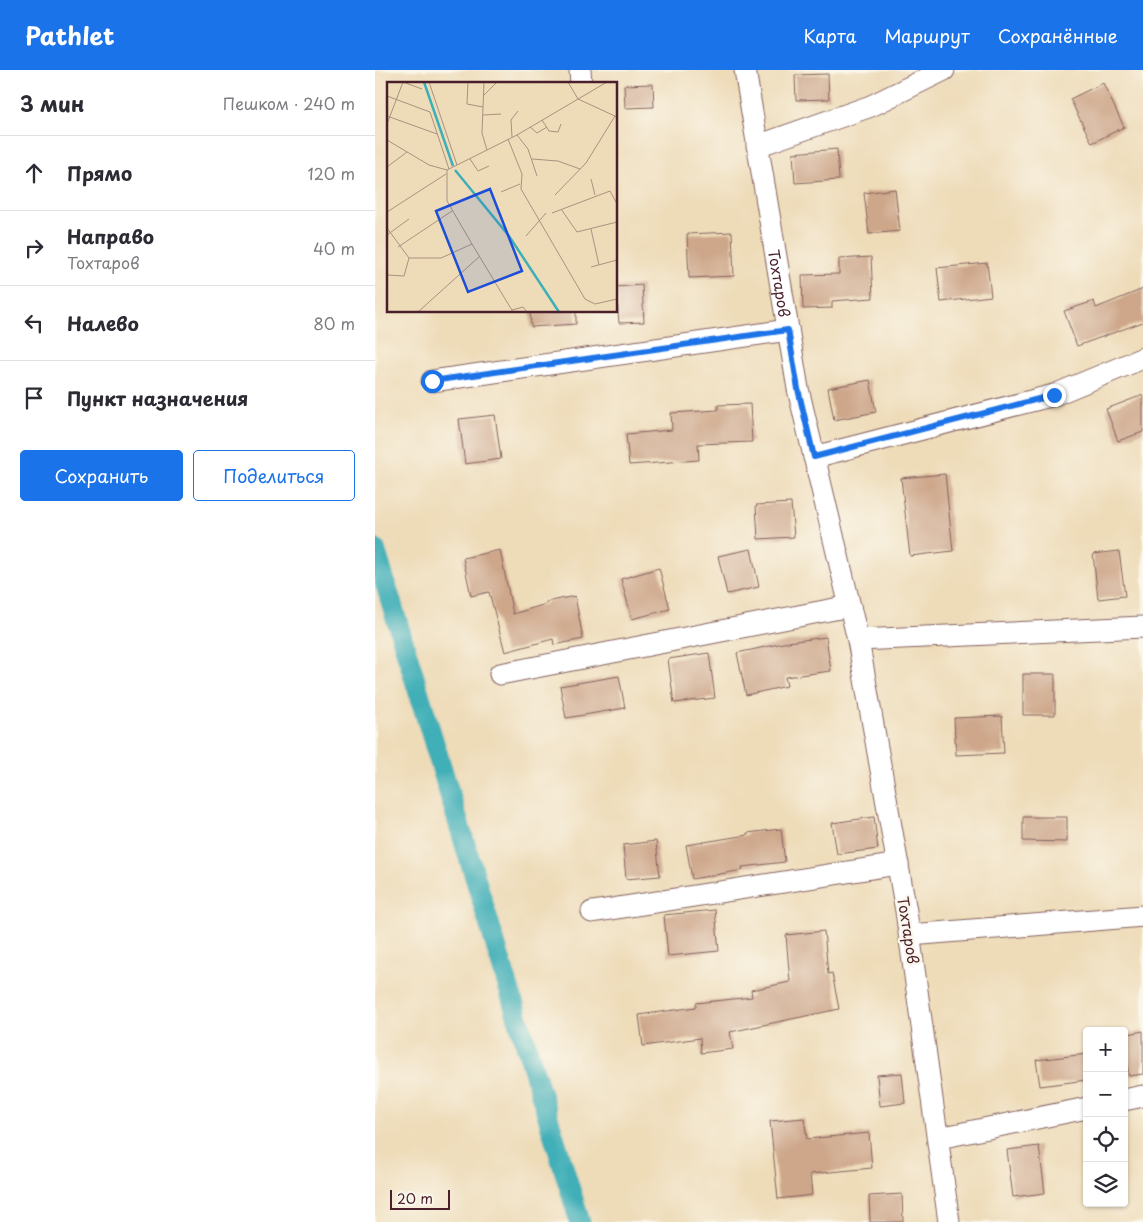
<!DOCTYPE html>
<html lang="ru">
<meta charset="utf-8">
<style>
:root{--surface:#fff;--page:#f2f2f3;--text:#2b2b33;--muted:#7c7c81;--line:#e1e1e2;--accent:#1a73e8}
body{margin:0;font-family:"Playpen Sans",sans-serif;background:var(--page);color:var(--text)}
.controls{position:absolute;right:15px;bottom:15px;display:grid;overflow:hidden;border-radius:5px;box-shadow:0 1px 4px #0004}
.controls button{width:45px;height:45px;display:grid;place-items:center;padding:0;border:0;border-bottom:1px solid var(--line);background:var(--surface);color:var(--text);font:25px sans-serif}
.scale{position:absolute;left:15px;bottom:12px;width:60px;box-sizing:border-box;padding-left:5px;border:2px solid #4a1f2b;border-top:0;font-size:14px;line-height:18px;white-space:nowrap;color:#4a1f2b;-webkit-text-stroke:4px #fbf7ec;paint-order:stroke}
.stop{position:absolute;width:15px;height:15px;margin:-11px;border:4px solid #1a73e8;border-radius:50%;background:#fff}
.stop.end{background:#1a73e8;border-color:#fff;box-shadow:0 1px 5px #0008}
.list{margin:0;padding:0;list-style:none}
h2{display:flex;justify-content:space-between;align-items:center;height:65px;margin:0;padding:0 20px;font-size:21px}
h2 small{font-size:16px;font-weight:400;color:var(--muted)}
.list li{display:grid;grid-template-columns:32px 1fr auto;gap:15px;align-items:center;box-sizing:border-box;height:75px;padding:0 20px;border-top:1px solid var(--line)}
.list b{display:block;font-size:19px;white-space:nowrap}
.list p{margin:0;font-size:16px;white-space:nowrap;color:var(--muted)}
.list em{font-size:16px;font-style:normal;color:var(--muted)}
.actions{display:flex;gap:10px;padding:15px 20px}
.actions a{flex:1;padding:11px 0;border:1px solid var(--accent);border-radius:5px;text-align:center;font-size:18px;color:var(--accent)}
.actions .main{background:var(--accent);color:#fff}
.icon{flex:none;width:28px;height:28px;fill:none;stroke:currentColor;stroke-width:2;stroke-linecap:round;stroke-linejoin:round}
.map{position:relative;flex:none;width:768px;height:1152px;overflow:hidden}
header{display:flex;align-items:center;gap:30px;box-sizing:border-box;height:70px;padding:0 25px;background:var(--accent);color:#fff}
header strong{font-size:24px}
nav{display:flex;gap:28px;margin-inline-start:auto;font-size:18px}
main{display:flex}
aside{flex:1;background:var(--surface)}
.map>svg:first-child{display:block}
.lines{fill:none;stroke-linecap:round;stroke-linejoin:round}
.canal{stroke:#3fafb7;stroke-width:21}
.building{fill:#cea78b}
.minor-casing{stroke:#83615d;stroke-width:23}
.minor{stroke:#fff;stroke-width:21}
.route{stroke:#1a73e8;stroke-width:6}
.labels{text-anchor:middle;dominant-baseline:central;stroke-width:4.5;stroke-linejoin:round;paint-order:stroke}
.street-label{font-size:15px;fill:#4a1f2b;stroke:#fbf7ec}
.inset-river{fill:none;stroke:#3fafb7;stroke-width:2.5}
.inset-road{fill:none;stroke:#ac9080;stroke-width:1}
.view{fill:#1d4ed8;fill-opacity:0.15;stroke:#1d4ed8;stroke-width:2.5}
.inset-edge{fill:none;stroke:#4a1f2b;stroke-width:2.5}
</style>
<header>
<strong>Pathlet</strong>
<nav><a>Карта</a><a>Маршрут</a><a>Сохранённые</a></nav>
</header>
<main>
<aside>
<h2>3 мин<small>Пешком · 240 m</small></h2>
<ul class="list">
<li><svg class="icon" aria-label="ahead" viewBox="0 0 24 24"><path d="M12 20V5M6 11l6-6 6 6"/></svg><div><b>Прямо</b></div><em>120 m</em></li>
<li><svg class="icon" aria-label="right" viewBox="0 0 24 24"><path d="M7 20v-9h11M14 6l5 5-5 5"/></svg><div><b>Направо</b><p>Тохтаров</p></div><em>40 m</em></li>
<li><svg class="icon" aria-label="left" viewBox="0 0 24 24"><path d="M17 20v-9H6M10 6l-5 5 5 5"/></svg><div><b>Налево</b></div><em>80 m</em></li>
<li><svg class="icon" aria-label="arrive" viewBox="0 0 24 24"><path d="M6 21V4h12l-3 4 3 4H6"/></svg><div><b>Пункт назначения</b></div></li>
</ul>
<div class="actions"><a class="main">Сохранить</a><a>Поделиться</a></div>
</aside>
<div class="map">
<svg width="768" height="1152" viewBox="0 0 768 1152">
<rect width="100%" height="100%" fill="#fbf7ec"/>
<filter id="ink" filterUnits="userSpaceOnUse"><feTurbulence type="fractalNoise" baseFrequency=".02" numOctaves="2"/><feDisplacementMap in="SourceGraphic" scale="10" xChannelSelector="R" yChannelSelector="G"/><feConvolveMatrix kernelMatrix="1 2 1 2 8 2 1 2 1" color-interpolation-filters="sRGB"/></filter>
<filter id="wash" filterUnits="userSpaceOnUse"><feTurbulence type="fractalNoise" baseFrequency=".0096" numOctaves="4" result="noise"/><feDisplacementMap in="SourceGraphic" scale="20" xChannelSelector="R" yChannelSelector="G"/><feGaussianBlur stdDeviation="1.12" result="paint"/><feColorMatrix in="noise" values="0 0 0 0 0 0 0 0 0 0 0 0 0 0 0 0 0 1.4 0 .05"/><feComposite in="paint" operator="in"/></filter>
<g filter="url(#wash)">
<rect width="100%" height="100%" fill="#eedcb9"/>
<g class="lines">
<path class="canal" d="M 0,479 L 205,1152"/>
</g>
<g id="blocks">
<path class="building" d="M 453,4 L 454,29 L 421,30 L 420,5 Z
M 728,13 L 749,57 L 717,73 L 695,29 Z
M 278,14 L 279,37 L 250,38 L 249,15 Z
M 462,79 L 464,110 L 420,113 L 418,83 Z
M 520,119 L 525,161 L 494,164 L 489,123 Z
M 357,162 L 359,206 L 314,208 L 312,164 Z
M 496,187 L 498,228 L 457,231 L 457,238 L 428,239 L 427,205 L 464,204 L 464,189 Z
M 612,193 L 616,226 L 566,232 L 562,198 Z
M 267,215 L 269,252 L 244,253 L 241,217 Z
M 768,219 L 768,252 L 702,276 L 689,241 L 719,231 L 721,238 Z
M 155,241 L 201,241 L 201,254 L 156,257 Z
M 495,310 L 501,342 L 459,350 L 453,318 Z
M 768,325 L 768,362 L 743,371 L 731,339 Z
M 375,334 L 377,372 L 323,374 L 324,390 L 254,395 L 251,364 L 297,360 L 296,343 L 343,340 L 343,335 Z
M 120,345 L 126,389 L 90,394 L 84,349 Z
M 570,404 L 578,481 L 535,486 L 526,408 Z
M 416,433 L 419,467 L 383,469 L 381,435 Z
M 376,479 L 384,517 L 352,524 L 343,486 Z
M 125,480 L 138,544 L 171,534 L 171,532 L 200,526 L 208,569 L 179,575 L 178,569 L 130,582 L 114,522 L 96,526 L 88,488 Z
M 744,481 L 750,526 L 723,529 L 718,484 Z
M 284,498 L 295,539 L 257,549 L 246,509 Z
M 451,567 L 456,601 L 410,607 L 412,616 L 371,625 L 362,583 L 413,572 Z
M 334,583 L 340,628 L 299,633 L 293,589 Z
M 648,604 L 680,604 L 680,645 L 648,645 Z
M 244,606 L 250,638 L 191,648 L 185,616 Z
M 627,646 L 629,683 L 581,685 L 579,648 Z
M 499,747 L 503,779 L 462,784 L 457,753 Z
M 648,747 L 692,747 L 692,772 L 648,771 Z
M 406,759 L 410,792 L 367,797 L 368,800 L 317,809 L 311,775 L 372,765 L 372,763 Z
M 281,771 L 285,806 L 251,809 L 248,775 Z
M 340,840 L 344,881 L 293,886 L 289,845 Z
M 449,861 L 453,904 L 457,903 L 464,939 L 355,962 L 358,979 L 326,983 L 325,968 L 268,976 L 264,945 L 321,937 L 321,933 L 377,927 L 376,920 L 415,912 L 411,865 Z
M 768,961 L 768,1004 L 754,1006 L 749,980 L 749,965 Z
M 712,984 L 712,1010 L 665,1016 L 661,990 Z
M 527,1003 L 530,1033 L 505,1036 L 502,1005 Z
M 429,1048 L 432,1069 L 494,1063 L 497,1098 L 435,1104 L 437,1125 L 403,1129 L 395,1051 Z
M 664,1076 L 670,1123 L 638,1127 L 632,1080 Z
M 527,1124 L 528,1152 L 495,1152 L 494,1126 Z"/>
</g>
</g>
<g filter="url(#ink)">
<use href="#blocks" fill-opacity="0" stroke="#83615d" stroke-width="1"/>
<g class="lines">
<g class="minor-casing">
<g id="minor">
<path d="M 205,0 L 206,14"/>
<path id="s1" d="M 370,0 L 423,319 L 483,570"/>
<path d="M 382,76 L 496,36 L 569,0"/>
<path d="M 57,311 L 413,260"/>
<path d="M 439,387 L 679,325 L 768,288"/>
<path d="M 125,604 L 475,536"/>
<path d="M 217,842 L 523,794"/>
<path d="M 535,865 L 768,846"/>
<path d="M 749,1030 L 768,1026"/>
<path d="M 564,1068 L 712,1038"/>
<path d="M 574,1152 L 531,841 L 483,570 L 768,557"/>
</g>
</g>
<use href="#minor" class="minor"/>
</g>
</g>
<g class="lines" filter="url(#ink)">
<path class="route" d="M 57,311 L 413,260 L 423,319 L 439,387 L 679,325"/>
</g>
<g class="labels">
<g class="street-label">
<text stroke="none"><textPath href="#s1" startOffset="216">Тохтаров</textPath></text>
<text transform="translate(534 860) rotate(81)">Тохтаров</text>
</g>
</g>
<g transform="translate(12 12)">
<rect width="230" height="230" fill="#eedcb9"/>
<path class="inset-river" d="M 37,0 L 66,84M 68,88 L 122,154 L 172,230"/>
<path class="inset-road" d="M 42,0 L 70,83M 81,0 L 80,22 L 96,25M 97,0 L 95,51 L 100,68M 181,0 L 191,17 L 230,35M 97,13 L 110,0M 0,14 L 43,30 L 62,87M 96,33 L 114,32M 0,34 L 50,52M 155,38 L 162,49 L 171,50 L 174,42M 0,42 L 16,0 L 35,7M 143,45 L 150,51 L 160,45M 130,53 L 141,67 L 150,94M 125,55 L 124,38 L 131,29M 121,57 L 135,92 L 134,107 L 198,217 L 208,222 L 230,217M 0,58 L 42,83 L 60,88 L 130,53 L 220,0M 83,77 L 91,89 L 102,84M 145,77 L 171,79 L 193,87M 0,85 L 20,70M 204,97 L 208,113M 114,110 L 133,102M 168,113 L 199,81 L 228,34M 174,127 L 190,150 L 230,140M 0,130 L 59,92M 165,131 L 223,109 L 230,122M 0,146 L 22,176 L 54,176 L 85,162 L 60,119 L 60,88M 204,147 L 212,183M 0,153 L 22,137M 139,154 L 159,131M 85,162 L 126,230M 11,165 L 65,129M 204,185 L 230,178M 0,193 L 17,194 L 22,176M 125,228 L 136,225 L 140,230M 31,230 L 93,174"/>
<path class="view" d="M 103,107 L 135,189 L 81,210 L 49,129 Z"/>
<rect width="230" height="230" class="inset-edge"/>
</g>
</svg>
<div class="controls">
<button>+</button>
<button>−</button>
<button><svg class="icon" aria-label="locate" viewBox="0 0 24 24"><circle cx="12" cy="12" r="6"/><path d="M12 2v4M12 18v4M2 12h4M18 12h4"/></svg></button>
<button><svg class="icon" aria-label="layers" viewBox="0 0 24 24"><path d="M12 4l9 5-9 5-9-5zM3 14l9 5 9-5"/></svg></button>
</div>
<div class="scale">20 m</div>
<div class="stop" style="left:57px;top:311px"></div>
<div class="stop end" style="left:679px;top:325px"></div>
</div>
</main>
